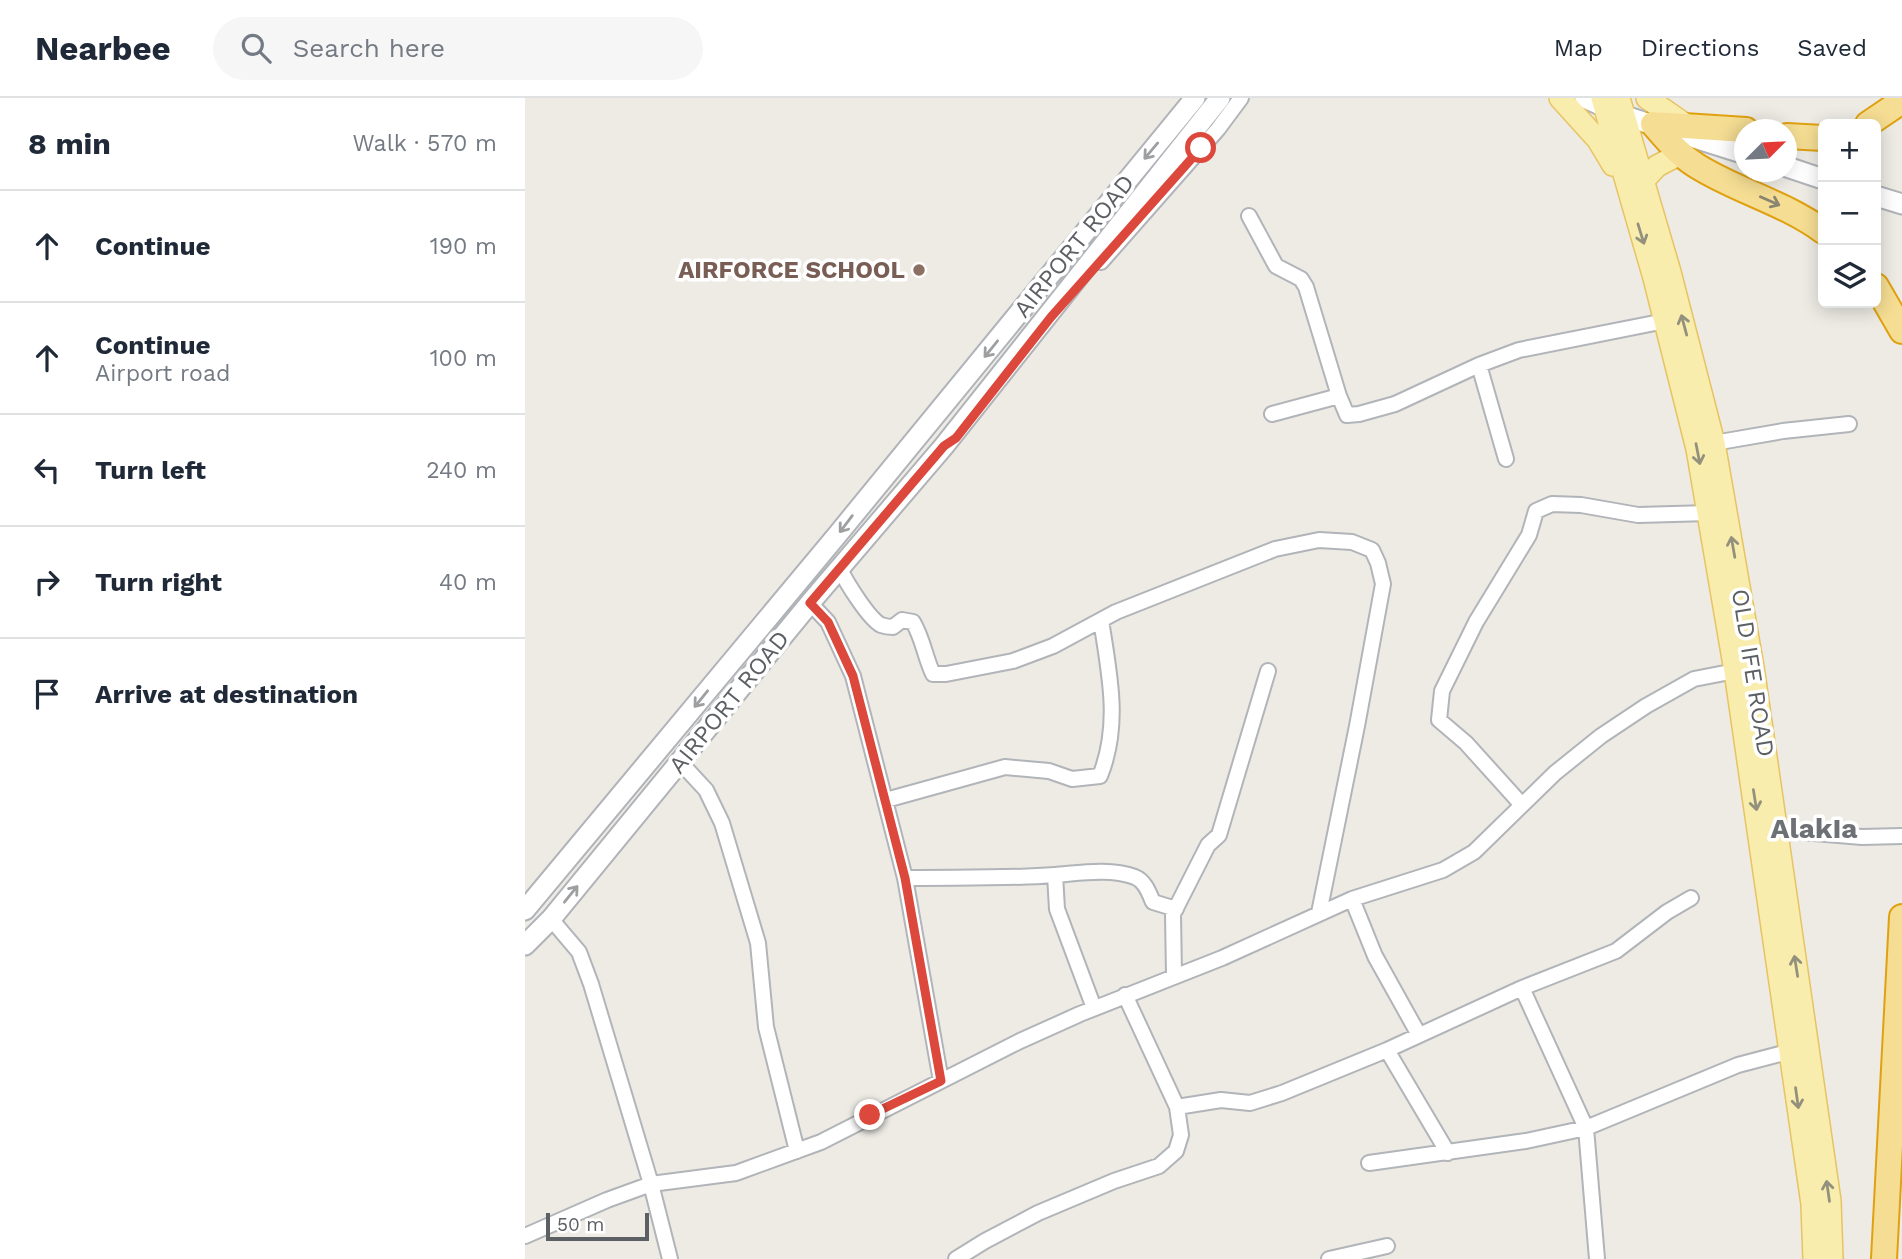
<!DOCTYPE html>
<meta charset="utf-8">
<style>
:root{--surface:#fff;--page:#f6f6f7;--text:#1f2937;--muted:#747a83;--line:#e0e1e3}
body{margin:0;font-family:"Work Sans",sans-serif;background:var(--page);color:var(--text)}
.controls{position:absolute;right:21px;top:21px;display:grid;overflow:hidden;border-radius:10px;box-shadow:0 4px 18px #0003}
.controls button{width:63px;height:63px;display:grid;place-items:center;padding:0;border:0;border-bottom:2px solid var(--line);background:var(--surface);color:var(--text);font:35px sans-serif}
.compass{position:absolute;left:1209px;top:21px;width:63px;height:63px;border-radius:50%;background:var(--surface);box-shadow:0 4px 18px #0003;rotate:66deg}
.scale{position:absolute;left:21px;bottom:18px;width:103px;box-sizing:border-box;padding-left:7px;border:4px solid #5c5f63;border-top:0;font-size:19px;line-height:24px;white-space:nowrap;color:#5c5f63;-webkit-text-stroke:5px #fff;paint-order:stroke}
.stop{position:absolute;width:21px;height:21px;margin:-16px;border:5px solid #dc483b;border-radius:50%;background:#fff}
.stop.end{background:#dc483b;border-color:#fff;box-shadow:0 2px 7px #0008}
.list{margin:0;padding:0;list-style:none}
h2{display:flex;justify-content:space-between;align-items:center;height:91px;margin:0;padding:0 28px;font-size:30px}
h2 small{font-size:23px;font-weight:400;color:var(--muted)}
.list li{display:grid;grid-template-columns:46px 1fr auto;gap:21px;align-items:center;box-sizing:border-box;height:112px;padding:0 28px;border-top:2px solid var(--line)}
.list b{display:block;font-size:26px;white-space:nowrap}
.list p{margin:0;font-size:23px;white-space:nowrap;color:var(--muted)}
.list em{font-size:23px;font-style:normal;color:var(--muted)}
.icon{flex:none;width:38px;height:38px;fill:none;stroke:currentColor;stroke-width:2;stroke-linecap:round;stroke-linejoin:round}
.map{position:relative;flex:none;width:1377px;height:1161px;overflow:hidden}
header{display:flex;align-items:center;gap:42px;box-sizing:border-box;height:98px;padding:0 35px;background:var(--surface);border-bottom:2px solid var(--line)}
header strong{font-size:33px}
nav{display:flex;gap:38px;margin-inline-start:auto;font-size:24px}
.search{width:490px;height:63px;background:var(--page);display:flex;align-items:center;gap:18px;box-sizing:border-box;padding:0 24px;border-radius:38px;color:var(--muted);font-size:26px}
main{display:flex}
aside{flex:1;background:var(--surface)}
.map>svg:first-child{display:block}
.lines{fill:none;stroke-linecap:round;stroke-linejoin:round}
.street-casing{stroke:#b1b4b8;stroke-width:18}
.secondary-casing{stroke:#b0b3b8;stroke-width:23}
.primary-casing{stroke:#e7c363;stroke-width:24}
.highway-casing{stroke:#e0a111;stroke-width:28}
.street{stroke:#fff;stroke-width:14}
.secondary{stroke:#fff;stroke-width:19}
.primary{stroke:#f9edad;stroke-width:21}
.highway{stroke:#f5dd93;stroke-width:24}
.oneway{stroke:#9d9fa1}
.oneway2{stroke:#8a8571}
.oneway3{stroke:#93917d}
.route{stroke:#dc483b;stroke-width:9}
.education-dot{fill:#8d6e63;stroke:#fff;stroke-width:2.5}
.labels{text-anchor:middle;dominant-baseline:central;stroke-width:7;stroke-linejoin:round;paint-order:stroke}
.street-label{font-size:24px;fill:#5c5f63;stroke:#fff}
.education-label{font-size:24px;font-weight:bold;fill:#785e54;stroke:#fff;text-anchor:end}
.quarter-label{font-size:28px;font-weight:bold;fill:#6d7175;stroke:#fff}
</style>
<header>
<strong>Nearbee</strong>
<div class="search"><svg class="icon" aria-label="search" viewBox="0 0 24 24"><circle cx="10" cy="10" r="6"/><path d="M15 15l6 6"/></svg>Search here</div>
<nav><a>Map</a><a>Directions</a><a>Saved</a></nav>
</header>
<main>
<aside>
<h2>8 min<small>Walk · 570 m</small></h2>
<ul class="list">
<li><svg class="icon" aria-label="ahead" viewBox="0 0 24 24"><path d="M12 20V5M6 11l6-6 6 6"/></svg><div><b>Continue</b></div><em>190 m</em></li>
<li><svg class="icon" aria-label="ahead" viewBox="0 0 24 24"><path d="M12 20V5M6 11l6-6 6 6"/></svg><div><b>Continue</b><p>Airport road</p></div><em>100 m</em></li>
<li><svg class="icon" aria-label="left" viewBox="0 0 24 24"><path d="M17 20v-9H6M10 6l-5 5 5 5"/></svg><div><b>Turn left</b></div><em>240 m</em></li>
<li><svg class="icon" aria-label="right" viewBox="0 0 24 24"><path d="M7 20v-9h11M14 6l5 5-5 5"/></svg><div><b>Turn right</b></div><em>40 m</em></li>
<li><svg class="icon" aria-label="arrive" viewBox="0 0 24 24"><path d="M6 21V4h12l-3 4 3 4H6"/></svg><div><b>Arrive at destination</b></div></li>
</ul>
</aside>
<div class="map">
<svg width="1377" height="1161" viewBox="0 0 1377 1161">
<rect width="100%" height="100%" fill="#edebe4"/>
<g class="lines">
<g class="street-casing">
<path id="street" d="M 724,118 L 751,168 L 776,181 L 781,189 L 814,298 L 822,317 L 834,316 L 870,306 L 954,267 L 994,252 L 1140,223
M 576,164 L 693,31 L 716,0
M 954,267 L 981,361
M 747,316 L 814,298
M 1189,345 L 1258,333 L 1324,326
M 315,471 C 321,484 344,521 356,527 C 359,528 366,529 368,529 L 377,522 L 388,524 C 398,541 400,559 408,576 L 421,576 L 488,563 L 528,548 L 591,514 L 750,451 L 794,442 L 827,444 L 847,452 L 853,465 L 858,486 L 832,628 L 794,815
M 285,505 L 303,524 L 328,578 L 380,780 L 416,983
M 155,664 L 181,692 L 197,725 L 233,845 L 241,929 L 272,1053
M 361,702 L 480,669 L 524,673 L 547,681 L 575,678 C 596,626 584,575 576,522
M 997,707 L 941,645 L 914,622 L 917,593 L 951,524 L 1004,437 L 1011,413 L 1027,406 L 1056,407 L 1113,417 L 1184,415
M 1252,732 L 1337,739 L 1377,738
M 530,777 L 532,811 L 569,910
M 380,780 C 429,779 480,781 530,777 C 556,775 585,770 610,779 C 620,783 624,795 628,804 L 651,811
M 827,801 L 850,858 L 894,937
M 26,821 L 54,854 L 66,886 L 126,1086 L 145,1161
M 649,878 L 648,816 L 683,747 L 694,737 L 743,573
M 997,890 L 1061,1030 L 1072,1161
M 862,952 L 923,1055
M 652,1009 L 696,1002 L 725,1005 L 757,995 L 862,952 L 997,890 L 1091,853 L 1142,814 L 1166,800
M 844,1065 L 1001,1043 L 1061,1030 L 1213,967 L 1266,953
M 0,1138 L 82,1102 L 126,1086 L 211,1075 L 296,1044 L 495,943 L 555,916 L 697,860 L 827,801 L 918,772 L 949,754 L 1030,675 L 1076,638 L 1121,608 L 1169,581 L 1210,573
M 431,1161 L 460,1143 L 513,1115 L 589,1083 L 634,1068 L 651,1053 L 656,1037 L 652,1009 L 600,897
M 804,1161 L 862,1148"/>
</g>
<g class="secondary-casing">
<path id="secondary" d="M 1060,0 L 1100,18 L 1220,56
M 1262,69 L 1298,81
M 1351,98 L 1377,106
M 0,812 L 313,436 L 670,0
M 0,847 L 26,821 L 285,505 L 419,348 L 695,0"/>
</g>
<g class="primary-casing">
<path id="primary" d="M 1035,0 L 1073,42 L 1088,67
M 1077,0 L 1129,180 L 1172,351 L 1210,573 L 1287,1106 L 1289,1161
M 1094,0 L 1145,174 L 1189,345 L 1228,569 L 1305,1103 L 1307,1161
M 1122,0 L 1161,27
M 1118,83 L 1132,68 L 1155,56"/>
</g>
<g class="highway-casing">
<path id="highway" d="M 1128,26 C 1142,42 1154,57 1172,68 C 1212,93 1260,105 1298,133
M 1128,26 L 1221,32
M 1343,26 L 1377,3
M 1262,38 L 1298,40
M 1351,188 L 1377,233
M 1359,1161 L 1377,819"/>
</g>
<use href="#street" class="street"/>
<use href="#secondary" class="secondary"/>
<use href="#primary" class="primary"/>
<use href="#highway" class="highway"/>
</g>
<defs><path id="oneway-shaft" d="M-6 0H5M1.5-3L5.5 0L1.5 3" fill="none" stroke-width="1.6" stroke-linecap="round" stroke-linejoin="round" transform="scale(1.75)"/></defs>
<g class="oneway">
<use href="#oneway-shaft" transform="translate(626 53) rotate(130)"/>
<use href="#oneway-shaft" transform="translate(466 251) rotate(129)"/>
<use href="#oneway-shaft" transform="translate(321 426) rotate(127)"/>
<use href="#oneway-shaft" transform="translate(176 601) rotate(129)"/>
<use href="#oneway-shaft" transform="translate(46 796) rotate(-51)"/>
</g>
<use class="oneway2" href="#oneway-shaft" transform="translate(1245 103) rotate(24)"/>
<g class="oneway3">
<use href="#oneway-shaft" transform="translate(1116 136) rotate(73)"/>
<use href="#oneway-shaft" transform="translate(1159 227) rotate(-105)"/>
<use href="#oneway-shaft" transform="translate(1173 356) rotate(79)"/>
<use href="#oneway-shaft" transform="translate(1208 449) rotate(-100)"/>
<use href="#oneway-shaft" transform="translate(1230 702) rotate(81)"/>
<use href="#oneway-shaft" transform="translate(1271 868) rotate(-99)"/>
<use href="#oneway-shaft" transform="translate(1272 1000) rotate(82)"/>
<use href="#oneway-shaft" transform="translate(1303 1093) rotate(-98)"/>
</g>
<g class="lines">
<path class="route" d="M 345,1017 L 416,983 L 380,780 L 328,578 L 303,524 L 285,505 L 419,348 L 431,340 L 526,219 L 676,50"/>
</g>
<circle class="education-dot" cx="394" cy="172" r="7"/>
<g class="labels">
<g class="street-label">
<text transform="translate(549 148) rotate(-51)">AIRPORT ROAD</text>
<text transform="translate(1228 575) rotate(81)">OLD IFE ROAD</text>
<text transform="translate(204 604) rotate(-51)">AIRPORT ROAD</text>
</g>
<g class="education-label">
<text x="380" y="172">AIRFORCE SCHOOL</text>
</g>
<g class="quarter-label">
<text x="1289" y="730">AlakIa</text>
</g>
</g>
</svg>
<div class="controls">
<button>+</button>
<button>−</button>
<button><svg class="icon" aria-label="layers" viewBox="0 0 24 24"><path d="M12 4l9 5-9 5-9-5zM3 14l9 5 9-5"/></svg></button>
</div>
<svg class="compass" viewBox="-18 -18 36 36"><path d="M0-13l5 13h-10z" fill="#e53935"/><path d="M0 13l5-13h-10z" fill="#747a83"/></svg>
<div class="scale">50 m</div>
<div class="stop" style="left:676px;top:50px"></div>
<div class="stop end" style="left:345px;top:1017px"></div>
</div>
</main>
